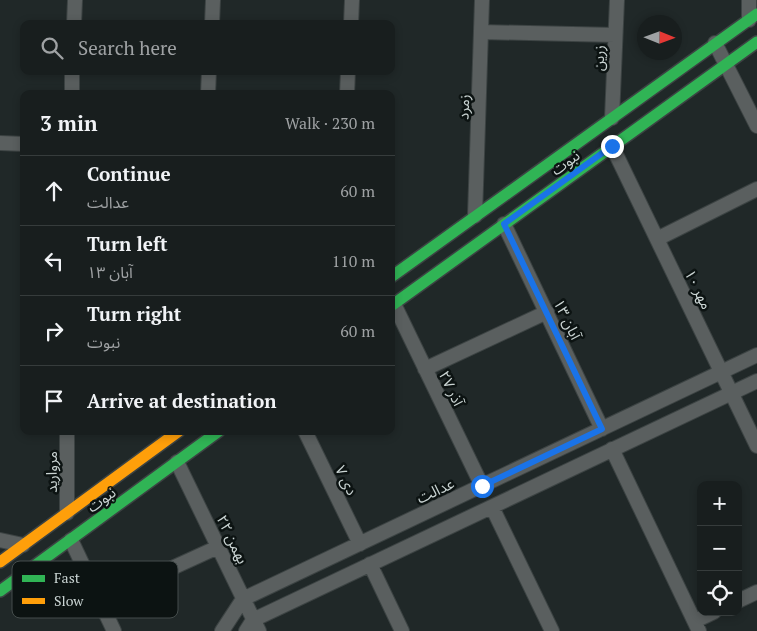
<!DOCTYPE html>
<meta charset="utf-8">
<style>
:root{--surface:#181e1e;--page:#212727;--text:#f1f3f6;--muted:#9fa2a4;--line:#363c3c}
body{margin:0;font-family:"PT Serif","Noto Sans Arabic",serif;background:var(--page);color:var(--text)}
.controls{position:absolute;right:15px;bottom:15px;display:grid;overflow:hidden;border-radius:10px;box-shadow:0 2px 8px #0003}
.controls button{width:45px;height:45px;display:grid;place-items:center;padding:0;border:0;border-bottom:1px solid var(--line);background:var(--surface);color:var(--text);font:25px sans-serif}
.compass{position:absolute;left:637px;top:15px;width:45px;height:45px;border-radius:50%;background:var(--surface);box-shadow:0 2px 8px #0003;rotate:91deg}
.stop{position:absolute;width:15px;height:15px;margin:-11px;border:4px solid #1a73e8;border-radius:50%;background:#fff}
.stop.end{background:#1a73e8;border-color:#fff;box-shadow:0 1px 5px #0008}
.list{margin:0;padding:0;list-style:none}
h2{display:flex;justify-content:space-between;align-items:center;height:65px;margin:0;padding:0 20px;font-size:21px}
h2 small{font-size:16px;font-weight:400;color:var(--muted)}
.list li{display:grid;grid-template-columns:32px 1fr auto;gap:15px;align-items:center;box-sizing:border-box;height:70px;padding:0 20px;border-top:1px solid var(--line)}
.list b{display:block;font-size:19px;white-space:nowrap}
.list p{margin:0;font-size:16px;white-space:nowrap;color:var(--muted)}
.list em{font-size:16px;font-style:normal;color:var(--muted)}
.icon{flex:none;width:28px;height:28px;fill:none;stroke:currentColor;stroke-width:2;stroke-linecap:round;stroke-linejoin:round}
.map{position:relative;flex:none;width:757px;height:631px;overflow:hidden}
.search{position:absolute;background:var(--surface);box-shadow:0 2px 8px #0003;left:20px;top:20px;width:375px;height:55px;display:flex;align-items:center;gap:12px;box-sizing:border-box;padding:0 18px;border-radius:10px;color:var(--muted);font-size:19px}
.panel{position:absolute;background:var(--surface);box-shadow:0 2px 8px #0003;left:20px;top:90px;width:375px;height:345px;border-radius:10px}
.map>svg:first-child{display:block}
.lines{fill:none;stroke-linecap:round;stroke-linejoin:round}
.street-casing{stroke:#3c4343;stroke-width:16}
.fast-casing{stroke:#3c4343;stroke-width:14}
.slow-casing{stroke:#3c4343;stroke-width:14}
.street{stroke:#5a5f5f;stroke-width:14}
.fast{stroke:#30b455;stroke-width:11}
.slow{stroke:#ff9f0a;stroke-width:11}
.route{stroke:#1a73e8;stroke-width:6}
.labels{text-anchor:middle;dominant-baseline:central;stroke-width:5;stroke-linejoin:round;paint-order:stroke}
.street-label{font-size:15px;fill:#cad4d3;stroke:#0c1312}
.key{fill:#0c1312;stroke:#454d4c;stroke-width:1}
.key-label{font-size:14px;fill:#cad4d3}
</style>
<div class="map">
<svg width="757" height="631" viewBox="0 0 757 631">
<rect width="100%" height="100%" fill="#202828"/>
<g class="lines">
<g class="street-casing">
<path id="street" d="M 749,20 L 749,0
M 74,24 L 75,0
M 212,24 L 213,0
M 351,24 L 352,0
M 481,32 L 615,35
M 715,43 L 757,126
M 72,94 L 72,71
M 208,94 L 209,71
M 347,94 L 348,71
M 612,118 L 617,0
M 0,143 L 24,144
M 612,146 L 757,446
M 475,216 L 482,0
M 504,224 L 602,429
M 657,239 L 757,189
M 394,304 L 482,486
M 425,369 L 547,312
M 305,431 L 360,544
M 612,449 L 699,631
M 177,462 L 259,631
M 492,507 L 552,631
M 67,513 L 67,431
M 0,540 L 23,545
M 71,540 L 114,631
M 370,564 L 402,631
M 100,601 L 218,547
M 738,601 L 757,592
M 695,621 L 714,612
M 222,631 L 243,599 L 757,355
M 246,631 L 253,620 L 757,381"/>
</g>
<g class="fast-casing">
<path id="fast" d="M 391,277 L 757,14
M 391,306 L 757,42
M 0,591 L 219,431"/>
</g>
<g class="slow-casing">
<path id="slow" d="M 0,562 L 179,431"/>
</g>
<use href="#street" class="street"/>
<use href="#fast" class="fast"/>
<use href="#slow" class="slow"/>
</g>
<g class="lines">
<path class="route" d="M 482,486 L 602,429 L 504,224 L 612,146"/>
</g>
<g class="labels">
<g class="street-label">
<text transform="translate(598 58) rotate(-88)">زرین</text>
<text transform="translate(463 107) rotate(-88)">زمرد</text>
<text transform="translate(565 162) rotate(-36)">نبوت</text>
<text transform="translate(699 289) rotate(64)">۱۰ مهر</text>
<text transform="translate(568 319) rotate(64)">۱۳ آبان</text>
<text transform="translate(452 388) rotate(64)">۲۷ آذر</text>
<text transform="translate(51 472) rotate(-90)">مروارید</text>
<text transform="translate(347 480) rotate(64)">۷ دی</text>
<text transform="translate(435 490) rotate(-25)">عدالت</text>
<text transform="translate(101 499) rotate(-36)">نبوت</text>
<text transform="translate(233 539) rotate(64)">۲۲ بهمن</text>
</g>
</g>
<rect x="12" y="561" width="166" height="57" rx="8" class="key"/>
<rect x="22" y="575" width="23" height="7" fill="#30b455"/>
<rect x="22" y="598" width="23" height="6" fill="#ff9f0a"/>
<g class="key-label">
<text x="54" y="583">Fast</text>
<text x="54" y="606">Slow</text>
</g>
</svg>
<div class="controls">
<button>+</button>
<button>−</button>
<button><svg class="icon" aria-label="locate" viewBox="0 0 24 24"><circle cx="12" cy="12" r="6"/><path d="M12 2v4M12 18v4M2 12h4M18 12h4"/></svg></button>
</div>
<svg class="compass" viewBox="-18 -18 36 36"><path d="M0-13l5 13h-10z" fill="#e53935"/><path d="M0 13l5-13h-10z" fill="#9fa2a4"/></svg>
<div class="stop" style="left:482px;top:486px"></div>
<div class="stop end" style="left:612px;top:146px"></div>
<div class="search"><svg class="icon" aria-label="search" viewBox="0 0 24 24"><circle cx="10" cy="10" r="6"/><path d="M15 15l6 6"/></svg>Search here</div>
<section class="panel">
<h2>3 min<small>Walk · 230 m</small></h2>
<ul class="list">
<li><svg class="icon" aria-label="ahead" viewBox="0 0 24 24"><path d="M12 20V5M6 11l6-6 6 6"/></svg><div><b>Continue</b><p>عدالت</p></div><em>60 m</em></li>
<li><svg class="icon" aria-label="left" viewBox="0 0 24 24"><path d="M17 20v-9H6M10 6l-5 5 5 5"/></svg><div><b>Turn left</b><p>۱۳ آبان</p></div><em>110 m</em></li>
<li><svg class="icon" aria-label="right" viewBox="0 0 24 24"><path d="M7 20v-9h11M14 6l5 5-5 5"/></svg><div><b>Turn right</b><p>نبوت</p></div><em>60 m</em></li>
<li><svg class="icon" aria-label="arrive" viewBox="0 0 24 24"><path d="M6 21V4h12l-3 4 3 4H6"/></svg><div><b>Arrive at destination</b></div></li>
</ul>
</section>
</div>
